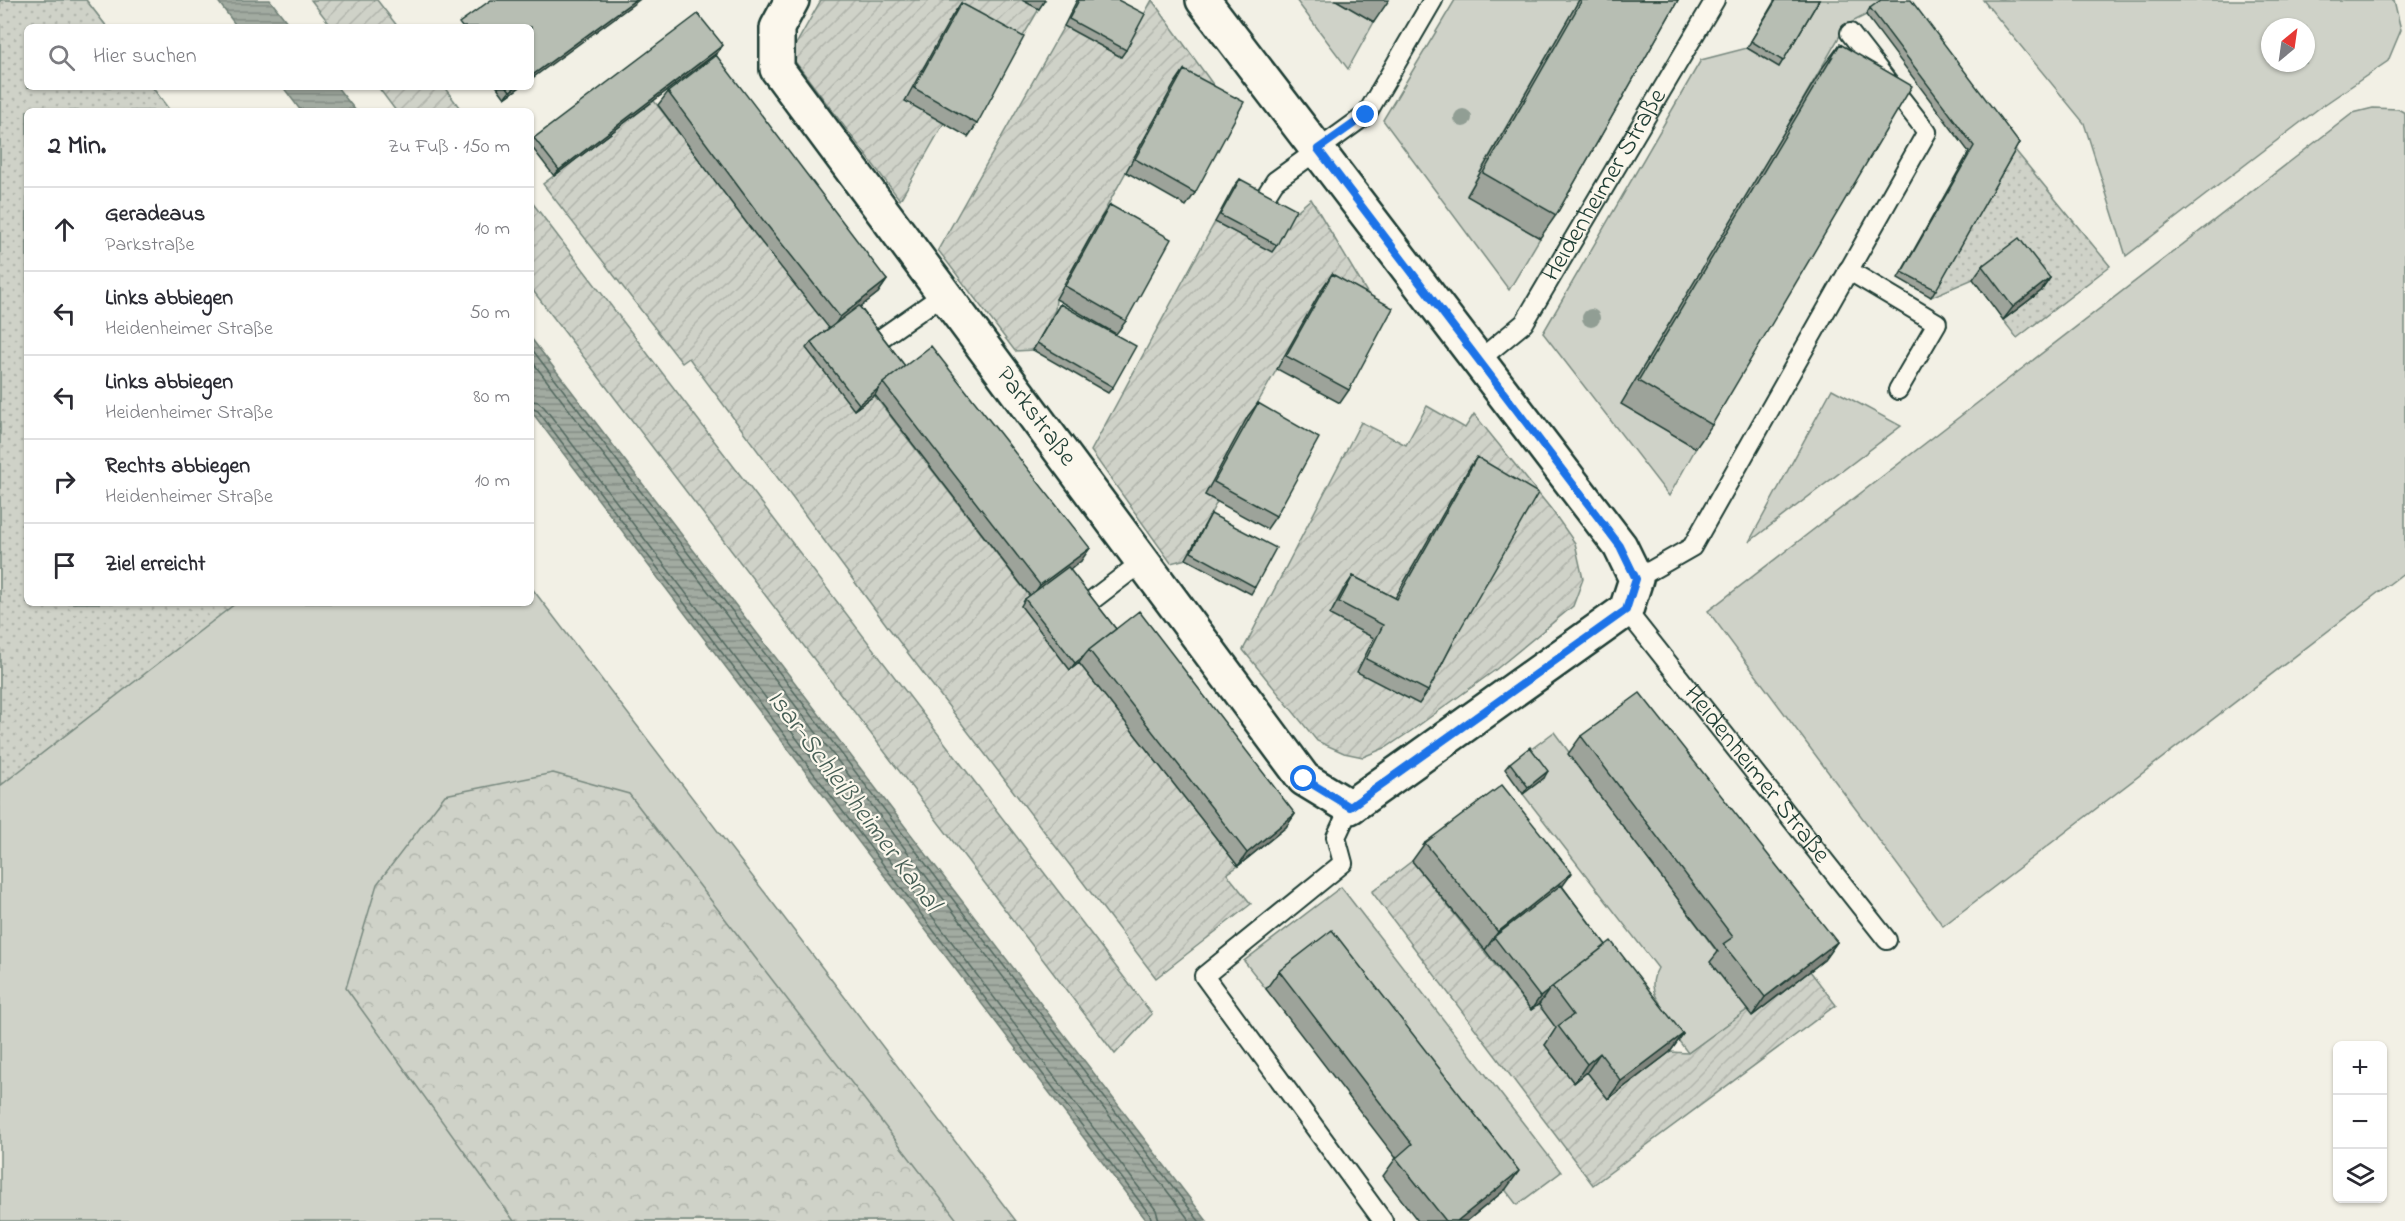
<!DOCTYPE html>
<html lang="de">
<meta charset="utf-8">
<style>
:root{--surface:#fff;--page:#f2f2f3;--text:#2b2b33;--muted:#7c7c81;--line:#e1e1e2}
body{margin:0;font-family:"Indie Flower",sans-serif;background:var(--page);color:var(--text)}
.controls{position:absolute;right:18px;bottom:18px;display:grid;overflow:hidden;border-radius:9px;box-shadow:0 2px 4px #0004}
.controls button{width:54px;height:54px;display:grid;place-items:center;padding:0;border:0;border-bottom:2px solid var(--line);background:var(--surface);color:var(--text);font:30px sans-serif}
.compass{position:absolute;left:2261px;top:18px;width:54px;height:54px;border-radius:50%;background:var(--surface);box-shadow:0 2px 4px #0004;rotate:29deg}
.stop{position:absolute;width:18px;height:18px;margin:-14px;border:4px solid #1a73e8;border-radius:50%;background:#fff}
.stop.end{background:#1a73e8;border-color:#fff;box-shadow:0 2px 6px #0008}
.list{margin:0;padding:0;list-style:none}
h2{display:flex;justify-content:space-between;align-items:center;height:78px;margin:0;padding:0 24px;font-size:26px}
h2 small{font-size:20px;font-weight:400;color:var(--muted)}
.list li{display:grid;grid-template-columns:39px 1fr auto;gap:18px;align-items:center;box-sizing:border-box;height:84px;padding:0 24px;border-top:2px solid var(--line)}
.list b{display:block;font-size:22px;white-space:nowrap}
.list p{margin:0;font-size:20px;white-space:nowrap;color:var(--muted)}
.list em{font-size:20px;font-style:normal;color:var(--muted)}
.icon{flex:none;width:33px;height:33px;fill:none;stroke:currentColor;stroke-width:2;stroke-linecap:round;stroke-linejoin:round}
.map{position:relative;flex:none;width:2405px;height:1221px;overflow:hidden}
.search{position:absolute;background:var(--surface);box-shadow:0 2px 4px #0004;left:24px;top:24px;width:510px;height:66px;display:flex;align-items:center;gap:15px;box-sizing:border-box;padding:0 21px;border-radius:9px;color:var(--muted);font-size:22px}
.panel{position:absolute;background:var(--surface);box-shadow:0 2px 4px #0004;left:24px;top:108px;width:510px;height:498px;border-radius:9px}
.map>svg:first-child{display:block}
.grass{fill:#cfd2c8;stroke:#77887e;stroke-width:1.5;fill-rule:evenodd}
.forest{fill:url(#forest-crowns);stroke:#77887e;stroke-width:1.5}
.park{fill:url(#park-dots);stroke:#77887e;stroke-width:1.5}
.garden{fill:url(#garden-furrows);stroke:#77887e;stroke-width:1.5;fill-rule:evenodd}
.water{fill:url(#water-rules);stroke:#6e7f75;stroke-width:1.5}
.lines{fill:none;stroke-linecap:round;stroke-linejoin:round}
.shore{stroke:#536960;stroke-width:1.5}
.service-casing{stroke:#1f3d34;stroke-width:22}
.minor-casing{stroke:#1f3d34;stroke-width:38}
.service{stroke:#fbf7ec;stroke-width:18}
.minor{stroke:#fbf7ec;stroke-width:33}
.tree{fill:#919e94}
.wall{fill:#9da39a;stroke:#1f3d34;stroke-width:1.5}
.shaded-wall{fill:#80857d;stroke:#1f3d34;stroke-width:1.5}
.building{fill:#b7beb3;stroke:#1f3d34;stroke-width:1.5}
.route{stroke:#1a73e8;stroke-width:8}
.labels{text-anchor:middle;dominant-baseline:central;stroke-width:4.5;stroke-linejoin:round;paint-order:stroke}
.street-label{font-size:26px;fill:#1f3d34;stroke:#fbf7ec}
.water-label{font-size:27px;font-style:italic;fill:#465e55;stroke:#fbf7ec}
</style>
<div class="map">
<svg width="2405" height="1221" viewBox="0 0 2405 1221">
<defs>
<pattern id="forest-crowns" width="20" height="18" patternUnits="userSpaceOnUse" patternTransform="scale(1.5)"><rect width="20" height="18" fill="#cfd2c8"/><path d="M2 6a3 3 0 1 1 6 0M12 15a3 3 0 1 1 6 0" fill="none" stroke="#b1b5ac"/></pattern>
<pattern id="park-dots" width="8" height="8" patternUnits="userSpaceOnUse" patternTransform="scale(1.5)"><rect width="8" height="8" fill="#cfd2c8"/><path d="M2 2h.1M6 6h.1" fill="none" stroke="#b1b5ac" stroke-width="1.8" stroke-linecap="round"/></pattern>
<pattern id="garden-furrows" width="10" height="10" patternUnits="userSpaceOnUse" patternTransform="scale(1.5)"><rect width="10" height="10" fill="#cfd2c8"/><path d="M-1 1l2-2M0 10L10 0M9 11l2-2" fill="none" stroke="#b1b5ac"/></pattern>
<pattern id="water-rules" width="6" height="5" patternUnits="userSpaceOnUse" patternTransform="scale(1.5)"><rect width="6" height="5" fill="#a2aba1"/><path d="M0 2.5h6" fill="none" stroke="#838c84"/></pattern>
</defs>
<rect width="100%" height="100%" fill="#f2f0e5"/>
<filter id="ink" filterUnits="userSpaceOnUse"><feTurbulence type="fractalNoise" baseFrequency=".0167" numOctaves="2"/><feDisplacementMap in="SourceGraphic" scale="12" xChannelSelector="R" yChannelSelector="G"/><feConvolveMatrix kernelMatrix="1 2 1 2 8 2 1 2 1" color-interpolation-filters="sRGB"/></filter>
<g filter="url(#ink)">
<path class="grass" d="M 0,0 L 86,0 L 107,27 L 27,27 L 27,87 L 152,87 L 170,111 L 27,111 L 27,603 L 531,603 L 531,587 L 1016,1221 L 0,1221 Z
M 1296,0 L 1336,0 L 1374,22 L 1348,69 Z
M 1455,0 L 1579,0 L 1467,195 L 1540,238 L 1509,290 L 1383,120 Z
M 1819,0 L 1886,0 L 1866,15 L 1846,25 L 1749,193 L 1622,404 L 1696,448 L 1669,496 L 1543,333 L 1701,60 L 1747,48 L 1779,67 Z
M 1983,0 L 2394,0 L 2401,30 L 2388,61 L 2318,109 L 2126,256 L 2084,123 ZM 2270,27 L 2306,27 L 2306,63 L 2270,63 Z
M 2373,108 L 2398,109 L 2405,113 L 2405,572 L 1943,926 L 1708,611 L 2353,113 Z
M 1832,389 L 1901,426 L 1749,542 Z
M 1554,732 L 1720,956 L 1747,1010 L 1688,1053 L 1657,1012 L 1660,1003 C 1651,990 1651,981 1658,968 L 1523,794 L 1525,754 Z
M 1341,887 L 1561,1172 L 1517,1205 L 1319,949 L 1266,989 L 1244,961 Z"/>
<path class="forest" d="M 553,773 L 629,794 L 958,1221 L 514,1221 L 346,988 L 377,884 L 445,795 Z"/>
<path class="park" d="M 0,0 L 86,0 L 107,27 L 27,27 L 27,87 L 152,87 L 170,111 L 27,111 L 27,603 L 236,603 L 0,786 Z
M 2015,150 L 2110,266 L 2017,338 L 2003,320 L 2041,291 L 1973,279 L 1931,297 Z"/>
<path class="garden" d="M 311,0 L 377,0 L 398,27 L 332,27 Z
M 821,0 L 1022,0 L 1039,9 L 1015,50 L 944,123 L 900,200 L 790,55 Z
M 1152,0 L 1235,115 L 1175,83 L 1056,299 L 1055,310 L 1033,350 L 1015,351 L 938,250 L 1064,26 L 1121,57 Z
M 378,87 L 444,87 L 462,111 L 396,111 Z
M 654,101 L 831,330 L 854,410 L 874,395 L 1031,598 L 1021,606 L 1070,670 L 1079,663 L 1238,866 L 1227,874 L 1251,904 L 1156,978 L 888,627 L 689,358 L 682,363 L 543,184 Z
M 1311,199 L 1384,321 L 1277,369 L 1205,495 L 1217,502 L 1186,559 L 1171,563 L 1091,451 L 1215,222 L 1272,251 L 1291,216 Z
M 531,201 L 1152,1014 L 1115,1054 L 531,288 Z
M 1427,406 L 1465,428 L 1474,414 L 1551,509 L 1575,543 L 1583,579 L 1573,606 L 1494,671 L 1411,731 L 1387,747 L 1363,757 L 1344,753 L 1317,741 L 1243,650 L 1361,422 L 1406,445 ZM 1468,471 L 1374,638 L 1330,615 L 1343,589 L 1388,612 Z
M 1412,861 L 1531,1010 L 1539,1005 L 1560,1033 L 1545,1045 L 1573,1082 L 1587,1072 L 1608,1099 L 1670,1052 L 1688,1053 L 1747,1010 L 1810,971 L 1836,1005 L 1593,1185 L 1372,892 Z"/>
<path class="water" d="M 217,0 L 270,0 L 291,27 L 237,27 Z
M 283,87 L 337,87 L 356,111 L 301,111 Z
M 531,338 L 1207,1221 L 1147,1221 L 531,411 Z"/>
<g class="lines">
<path class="shore" d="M 531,348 L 1199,1221
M 531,360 L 1190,1221
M 531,401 L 538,402 L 544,407 L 1156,1210 L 1159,1221
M 531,408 L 538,411 L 1150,1215 L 1152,1221"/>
<g class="service-casing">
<g id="service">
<path d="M 1263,200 L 1275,181 L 1366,115 L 1433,0"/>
<path d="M 1848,270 L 1937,323 L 1898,390"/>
<path d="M 877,341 L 944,294"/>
<path id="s1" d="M 1479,360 L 1524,323 L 1715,0"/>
<path d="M 1636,579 L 1692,547 L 1927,132 L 1850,33"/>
<path d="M 1087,604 L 1143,561"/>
<path id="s2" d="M 1626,610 L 1887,940"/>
<path d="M 1350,807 L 1336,837 L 1343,863 L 1204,976 L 1383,1221"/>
</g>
</g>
<g class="minor-casing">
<g id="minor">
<path id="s3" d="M 792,0 L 777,28 L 777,69 L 1304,779 L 1350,807 L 1626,610 L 1636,579 L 1620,546 L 1203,0"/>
</g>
</g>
<use href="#service" class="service"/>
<use href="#minor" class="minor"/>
</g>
<g class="tree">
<circle cx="1463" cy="118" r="9"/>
<circle cx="1591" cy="318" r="9"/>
</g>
<path class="wall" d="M 1022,0 L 1045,0 L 1039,9 Z
M 1077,0 L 1118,0 L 1126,50 L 1121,57 L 1064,26 Z
M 1336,0 L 1389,0 L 1374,22 Z
M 1579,0 L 1678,0 L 1556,215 L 1540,238 L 1467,196 Z
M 1775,0 L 1819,0 L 1779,67 L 1747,48 Z
M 961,3 L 977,124 L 968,137 L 905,101 L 952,16 Z
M 1870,8 L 2019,143 L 1931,297 L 1898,278 L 1969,152 L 1866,15 Z
M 1840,44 L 1712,425 L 1696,448 L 1621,404 L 1823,67 Z
M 718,52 L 554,176 L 531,146 L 531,143 L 534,138 Z
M 1184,70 L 1195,193 L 1186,206 L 1126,172 L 1175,83 Z
M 497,87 L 520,87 L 505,98 Z
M 668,92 L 887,280 L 878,293 L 860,307 L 905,366 L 1081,561 L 1070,570 L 1116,629 L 1295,814 L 1286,827 L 1238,866 L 1079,663 L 1070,670 L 1021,606 L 1025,599 L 1030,596 L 875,395 L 854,410 L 806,348 L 811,342 L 829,328 L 754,233 L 658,105 Z
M 1240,179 L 1277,245 L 1272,252 L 1215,222 L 1235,185 Z
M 1110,205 L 1126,321 L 1116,334 L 1056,299 L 1101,218 Z
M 1982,266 L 2050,278 L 2041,291 L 2003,320 L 1973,279 Z
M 1332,274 L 1349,390 L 1340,403 L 1277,369 L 1323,287 Z
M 1060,304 L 1113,387 L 1108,393 L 1033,350 Z
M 1258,403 L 1276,516 L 1267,529 L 1205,495 L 1248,416 Z
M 1477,457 L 1459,631 L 1428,691 L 1419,704 L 1357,672 L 1374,638 L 1330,615 L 1344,589 L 1353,576 L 1395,598 L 1468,470 Z
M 1211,514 L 1255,587 L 1251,594 L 1186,559 L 1207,521 Z
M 1581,736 L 1837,942 L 1824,960 L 1752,1016 L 1710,962 L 1718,952 L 1568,754 Z
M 1510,763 L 1544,778 L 1523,794 L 1505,769 Z
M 1425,843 L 1562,886 L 1606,945 L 1683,1034 L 1670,1052 L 1608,1099 L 1587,1072 L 1574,1083 L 1545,1045 L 1556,1028 L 1539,1005 L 1540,1003 L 1531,1010 L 1485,950 L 1412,861 Z
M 1279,971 L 1506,1189 L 1467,1221 L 1418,1221 L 1383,1176 L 1396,1158 L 1266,989 Z"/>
<path class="shaded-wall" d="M 635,0 L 639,0 L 531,79 L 531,76 Z
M 723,45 L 718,52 L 554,176 L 559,170 Z
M 516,87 L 520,87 L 505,98 L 510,91 Z
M 2050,278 L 2041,291 L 2003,320 L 2013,307 Z
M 887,280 L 878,293 L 831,330 L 840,317 Z
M 879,388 L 875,395 L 854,410 L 859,404 Z
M 1090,548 L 1081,561 L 1031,598 L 1040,585 Z
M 1084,656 L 1079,663 L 1070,670 L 1075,663 Z
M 1548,771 L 1544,778 L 1523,794 L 1528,787 Z
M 1295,814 L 1286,827 L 1238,866 L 1247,853 Z
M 1572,873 L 1559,891 L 1494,937 L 1485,950 L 1498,932 Z
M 1837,942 L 1824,960 L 1752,1016 L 1765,997 Z
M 1549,990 L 1540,1003 L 1531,1010 L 1540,997 Z
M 1683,1034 L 1670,1052 L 1608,1099 L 1621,1081 Z
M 1600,1053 L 1587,1072 L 1574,1083 L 1587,1064 Z
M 1519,1171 L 1506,1189 L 1467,1221 L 1457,1221 Z"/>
<path class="building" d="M 491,0 L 635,0 L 531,76 L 531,27 L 462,27 L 459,23 Z
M 1079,0 L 1118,0 L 1145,14 L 1126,50 L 1069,19 Z
M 1582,0 L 1678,0 L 1556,215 L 1483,173 Z
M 1776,0 L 1819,0 L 1783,61 L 1751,41 Z
M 1881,0 L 1911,0 L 2019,143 L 1936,290 L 1902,272 L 1974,146 L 1870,8 Z
M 961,3 L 1024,37 L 977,124 L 914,88 Z
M 698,14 L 723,45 L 559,170 L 534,138 Z
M 1840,44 L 1912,86 L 1712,425 L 1638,381 Z
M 716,55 L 887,280 L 840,317 L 763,220 L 668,92 Z
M 1184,70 L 1244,102 L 1195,193 L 1135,159 Z
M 507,87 L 516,87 L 510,91 Z
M 1240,179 L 1296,209 L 1277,245 L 1220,215 Z
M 1110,205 L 1171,239 L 1126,321 L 1065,286 Z
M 2019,238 L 2050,278 L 2013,307 L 1982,266 Z
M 1332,274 L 1393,308 L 1349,390 L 1286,356 Z
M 1060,304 L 1136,346 L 1113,387 L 1037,343 Z
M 859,306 L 905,366 L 883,383 L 879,388 L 859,404 L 811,342 Z
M 931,346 L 1090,548 L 1040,585 L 883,383 Z
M 1258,403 L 1319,438 L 1276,516 L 1214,482 Z
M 1477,457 L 1538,493 L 1459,631 L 1428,691 L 1366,659 L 1383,625 L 1339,602 L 1353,576 L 1397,599 Z
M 1211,514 L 1276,548 L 1255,587 L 1191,552 Z
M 1068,567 L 1116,629 L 1089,650 L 1084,656 L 1075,663 L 1025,599 Z
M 1139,611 L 1295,814 L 1247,853 L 1089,650 Z
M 1640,693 L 1837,942 L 1765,997 L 1723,944 L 1733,937 L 1581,736 Z
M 1530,747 L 1548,771 L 1528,787 L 1510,763 Z
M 1502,785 L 1572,873 L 1498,932 L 1425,843 Z
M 1561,885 L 1606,945 L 1552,987 L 1549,990 L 1540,997 L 1494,937 Z
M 1332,930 L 1519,1171 L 1457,1221 L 1446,1221 L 1396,1158 L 1412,1144 L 1279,971 Z
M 1611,941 L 1683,1034 L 1621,1081 L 1600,1053 L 1587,1064 L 1558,1026 L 1573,1015 L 1552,987 Z"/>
</g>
<g class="lines" filter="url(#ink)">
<path class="route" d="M 1304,779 L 1350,807 L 1626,610 L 1636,579 L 1620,546 L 1318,149 L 1366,115"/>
</g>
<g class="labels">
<g class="street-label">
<text stroke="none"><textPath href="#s1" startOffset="218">Heidenheimer Straße</textPath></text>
<text stroke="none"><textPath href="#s3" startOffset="506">Parkstraße</textPath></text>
<text stroke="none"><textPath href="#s2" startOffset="210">Heidenheimer Straße</textPath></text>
</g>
<g class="water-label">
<text transform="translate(853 801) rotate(53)">Isar-Schleißheimer Kanal</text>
</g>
</g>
</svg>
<div class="controls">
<button>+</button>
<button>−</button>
<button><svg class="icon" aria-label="layers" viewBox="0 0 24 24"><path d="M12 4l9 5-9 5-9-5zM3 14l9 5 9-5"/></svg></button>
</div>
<svg class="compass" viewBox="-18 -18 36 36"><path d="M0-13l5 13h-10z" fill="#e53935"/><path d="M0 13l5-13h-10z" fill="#7c7c81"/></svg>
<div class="stop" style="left:1304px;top:779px"></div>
<div class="stop end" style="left:1366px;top:115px"></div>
<div class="search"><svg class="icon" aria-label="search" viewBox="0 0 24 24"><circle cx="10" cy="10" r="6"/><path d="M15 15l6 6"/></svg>Hier suchen</div>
<section class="panel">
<h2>2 Min.<small>Zu Fuß · 150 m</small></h2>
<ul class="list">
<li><svg class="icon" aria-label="ahead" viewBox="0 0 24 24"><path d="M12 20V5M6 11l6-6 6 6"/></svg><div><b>Geradeaus</b><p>Parkstraße</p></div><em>10 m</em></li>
<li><svg class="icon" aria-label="left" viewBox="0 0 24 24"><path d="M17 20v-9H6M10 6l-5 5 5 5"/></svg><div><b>Links abbiegen</b><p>Heidenheimer Straße</p></div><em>50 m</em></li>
<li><svg class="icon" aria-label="left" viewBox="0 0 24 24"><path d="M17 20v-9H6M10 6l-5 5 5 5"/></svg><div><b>Links abbiegen</b><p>Heidenheimer Straße</p></div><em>80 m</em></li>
<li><svg class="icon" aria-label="right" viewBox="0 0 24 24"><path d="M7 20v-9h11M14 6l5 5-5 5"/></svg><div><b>Rechts abbiegen</b><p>Heidenheimer Straße</p></div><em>10 m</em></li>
<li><svg class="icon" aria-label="arrive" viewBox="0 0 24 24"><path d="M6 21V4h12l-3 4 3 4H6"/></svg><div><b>Ziel erreicht</b></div></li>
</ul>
</section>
</div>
